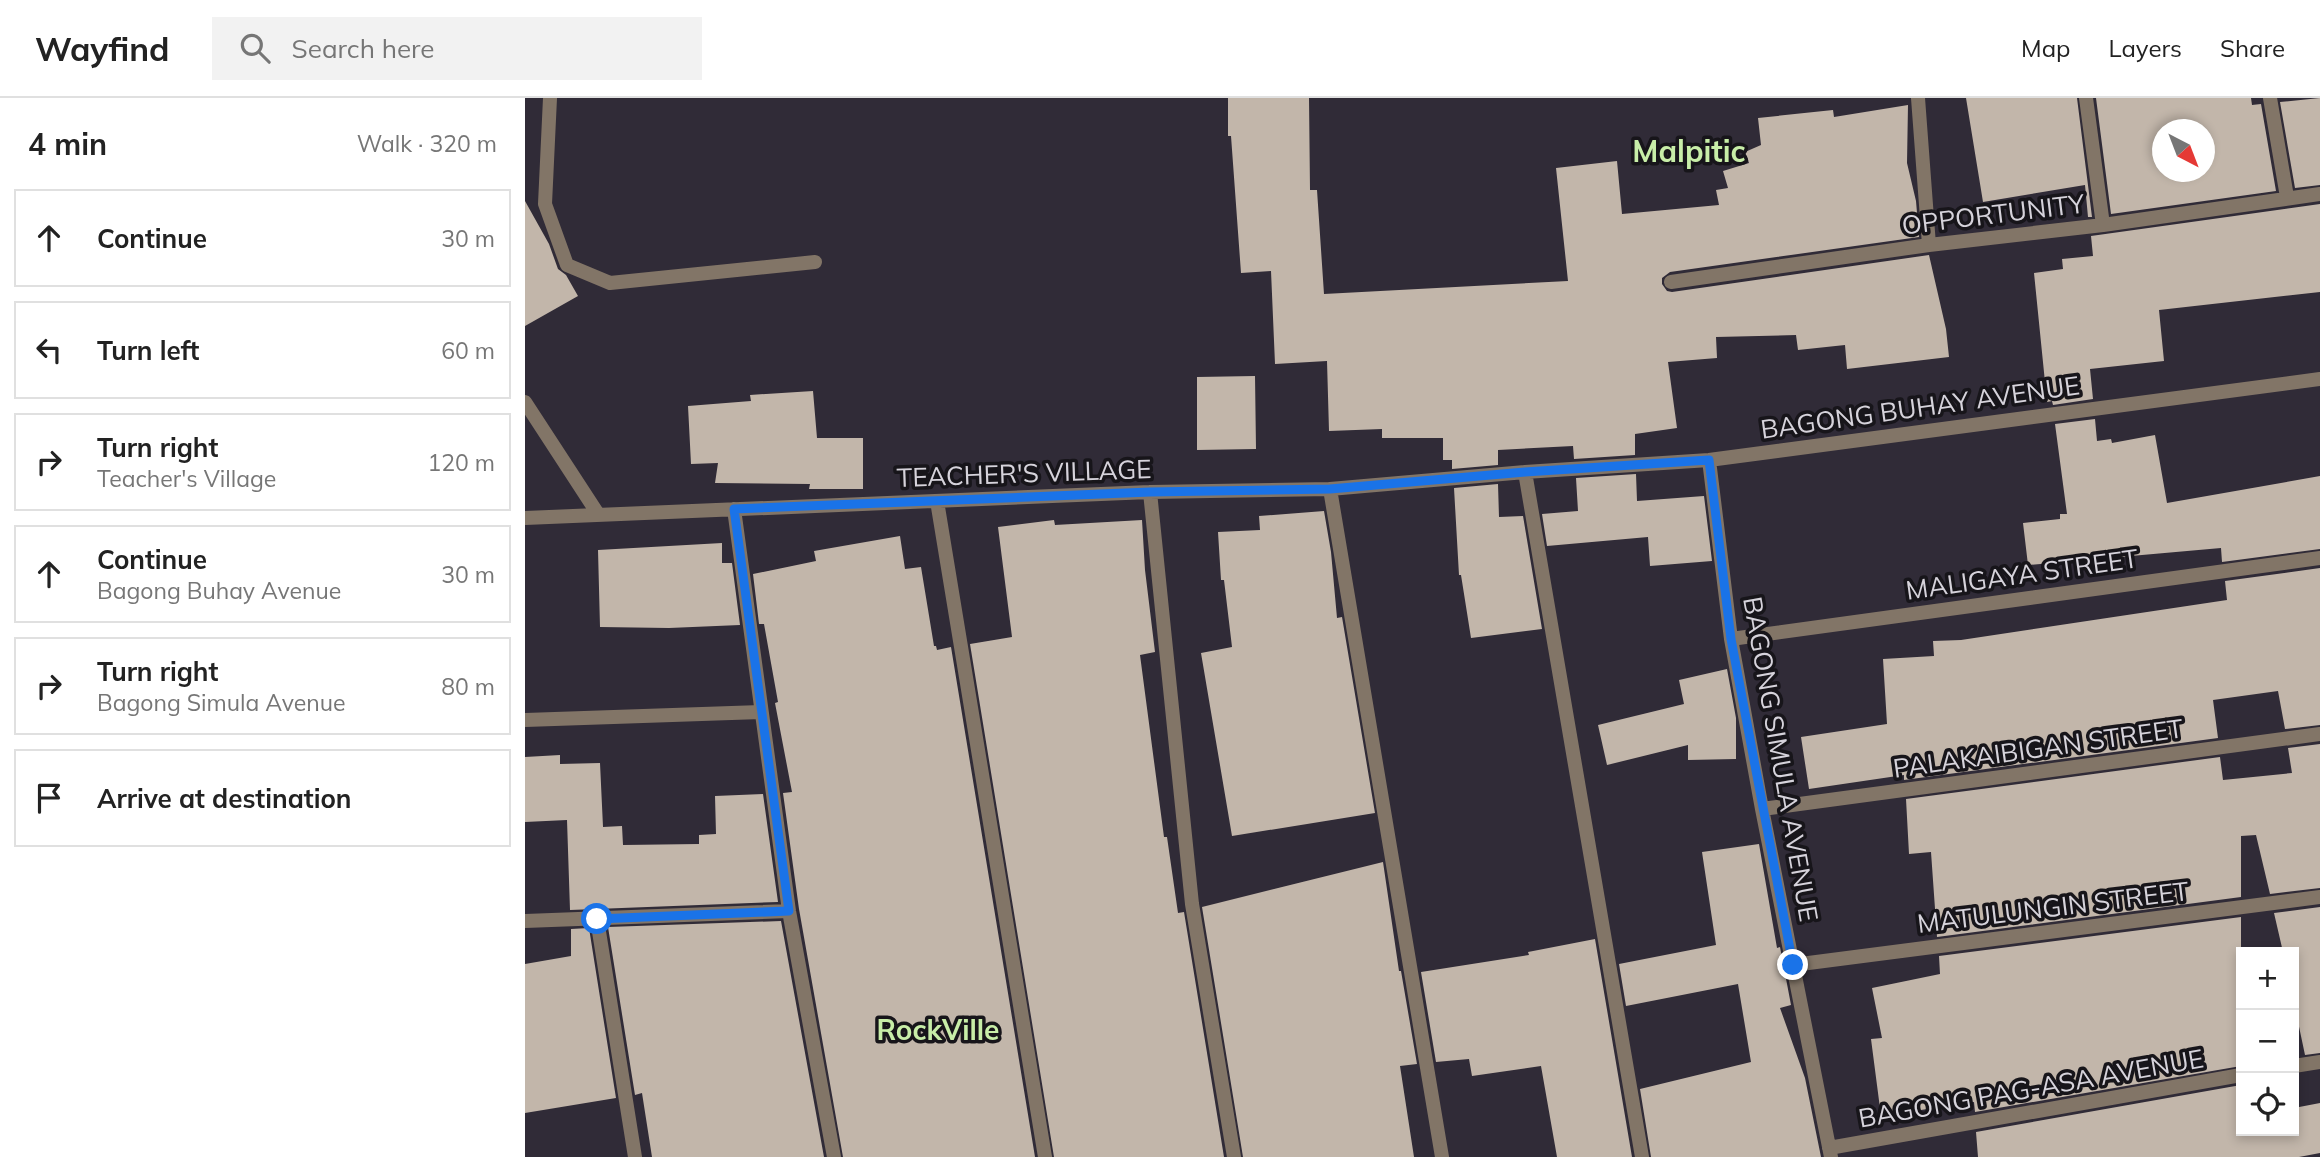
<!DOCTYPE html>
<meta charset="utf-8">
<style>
:root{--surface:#fff;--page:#f2f2f2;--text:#222;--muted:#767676;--line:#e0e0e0}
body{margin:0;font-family:Mulish,sans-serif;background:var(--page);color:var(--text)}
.controls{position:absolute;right:21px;bottom:21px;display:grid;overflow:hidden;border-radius:0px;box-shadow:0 4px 10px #0003}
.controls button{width:63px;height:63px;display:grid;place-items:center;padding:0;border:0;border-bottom:2px solid var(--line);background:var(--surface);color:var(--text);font:35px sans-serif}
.compass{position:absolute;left:1627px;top:21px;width:63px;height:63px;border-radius:50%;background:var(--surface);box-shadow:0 4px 10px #0003;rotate:138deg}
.stop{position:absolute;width:21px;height:21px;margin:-16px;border:5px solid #1a73e8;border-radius:50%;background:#fff}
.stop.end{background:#1a73e8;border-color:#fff;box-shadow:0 2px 7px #0008}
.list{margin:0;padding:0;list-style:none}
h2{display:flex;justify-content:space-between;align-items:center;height:91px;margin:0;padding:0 28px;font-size:30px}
h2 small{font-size:23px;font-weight:400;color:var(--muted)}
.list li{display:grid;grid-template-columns:46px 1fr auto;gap:21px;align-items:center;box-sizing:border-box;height:98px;margin:0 14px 14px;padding:0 14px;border:2px solid var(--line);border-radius:0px}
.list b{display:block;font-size:26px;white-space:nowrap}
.list p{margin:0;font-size:23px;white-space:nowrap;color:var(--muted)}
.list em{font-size:23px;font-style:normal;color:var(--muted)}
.icon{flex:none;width:38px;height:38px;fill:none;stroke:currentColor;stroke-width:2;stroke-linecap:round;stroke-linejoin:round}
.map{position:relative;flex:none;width:1795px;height:1059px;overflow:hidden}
header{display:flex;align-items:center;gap:42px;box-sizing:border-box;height:98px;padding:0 35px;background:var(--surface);border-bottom:2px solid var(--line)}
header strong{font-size:33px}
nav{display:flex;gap:38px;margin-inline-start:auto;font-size:24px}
.search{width:490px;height:63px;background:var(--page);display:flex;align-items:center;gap:18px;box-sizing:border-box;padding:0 24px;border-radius:0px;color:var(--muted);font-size:26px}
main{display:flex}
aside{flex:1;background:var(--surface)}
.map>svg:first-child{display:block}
.building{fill:#c2b6aa;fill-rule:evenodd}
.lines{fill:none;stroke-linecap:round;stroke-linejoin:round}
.street{stroke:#827567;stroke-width:14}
.route{stroke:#1a73e8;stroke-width:9}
.labels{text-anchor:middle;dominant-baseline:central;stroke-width:7;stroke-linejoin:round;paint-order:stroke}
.street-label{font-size:26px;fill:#d6d3db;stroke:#17151a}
.neighbourhood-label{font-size:28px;font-weight:bold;fill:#c8eea8;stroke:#17151a}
.quarter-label{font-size:30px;font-weight:bold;fill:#c8eea8;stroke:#17151a}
</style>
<header>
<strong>Wayfind</strong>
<div class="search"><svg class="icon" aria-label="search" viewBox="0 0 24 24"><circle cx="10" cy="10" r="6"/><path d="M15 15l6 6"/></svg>Search here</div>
<nav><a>Map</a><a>Layers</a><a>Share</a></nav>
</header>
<main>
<aside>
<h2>4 min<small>Walk · 320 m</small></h2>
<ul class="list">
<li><svg class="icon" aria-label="ahead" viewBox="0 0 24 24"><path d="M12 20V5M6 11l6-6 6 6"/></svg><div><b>Continue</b></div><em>30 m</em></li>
<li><svg class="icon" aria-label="left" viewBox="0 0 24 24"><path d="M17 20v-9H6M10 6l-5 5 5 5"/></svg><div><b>Turn left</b></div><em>60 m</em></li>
<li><svg class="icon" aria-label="right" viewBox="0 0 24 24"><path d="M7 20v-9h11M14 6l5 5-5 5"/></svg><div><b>Turn right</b><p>Teacher's Village</p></div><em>120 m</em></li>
<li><svg class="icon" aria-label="ahead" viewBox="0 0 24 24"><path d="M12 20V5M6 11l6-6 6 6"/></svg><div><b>Continue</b><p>Bagong Buhay Avenue</p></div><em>30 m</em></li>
<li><svg class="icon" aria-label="right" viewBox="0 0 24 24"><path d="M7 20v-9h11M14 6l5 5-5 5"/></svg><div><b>Turn right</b><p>Bagong Simula Avenue</p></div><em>80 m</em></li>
<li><svg class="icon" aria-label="arrive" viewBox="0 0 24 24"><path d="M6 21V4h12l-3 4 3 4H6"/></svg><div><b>Arrive at destination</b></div></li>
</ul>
</aside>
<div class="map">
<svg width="1795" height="1059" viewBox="0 0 1795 1059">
<rect width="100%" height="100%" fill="#302b37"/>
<path class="building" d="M 703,0 L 784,0 L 785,92 L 792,92 L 799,196 L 1043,183 L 1031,70 L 1092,63 L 1097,116 L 1194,107 L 1191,92 L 1203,90 L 1198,73 L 1224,65 L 1220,54 L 1236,47 L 1233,20 L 1308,12 L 1309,19 L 1383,7 L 1382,65 L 1391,103 L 1394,139 L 1145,174 L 1137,180 L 1137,186 L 1142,193 L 1147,194 L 1404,157 L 1421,231 L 1424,259 L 1322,271 L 1320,247 L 1273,252 L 1271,237 L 1191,239 L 1192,260 L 1143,264 L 1152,330 L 1110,336 L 1110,357 L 1049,361 L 1048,348 L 973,352 L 973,367 L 927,371 L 927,362 L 918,362 L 918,340 L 857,340 L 857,331 L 804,333 L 802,263 L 750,266 L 746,173 L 716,175 L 706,38 L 703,38 Z
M 1441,0 L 1552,0 L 1567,119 L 1563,119 L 1560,87 L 1458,104 Z
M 1571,0 L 1726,0 L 1727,7 L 1736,6 L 1751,93 L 1586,116 ZM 1637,32 L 1679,32 L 1679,74 L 1637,74 Z
M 1795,0 L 1795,87 L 1770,90 L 1755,4 Z
M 0,103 L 24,146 L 33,171 L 41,177 L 53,198 L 0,228 Z
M 1795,106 L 1795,194 L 1634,212 L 1639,263 L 1565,271 L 1568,301 L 1528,307 L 1527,303 L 1522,304 L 1509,175 L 1538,171 L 1537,161 L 1568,158 L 1566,138 Z
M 730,278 L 731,351 L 672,352 L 672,279 Z
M 288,293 L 292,340 L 338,340 L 338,391 L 284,391 L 285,386 L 190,385 L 193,365 L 166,366 L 163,308 L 226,303 L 225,297 Z
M 1570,321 L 1572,343 L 1586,341 L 1587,345 L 1630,337 L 1642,405 L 1795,378 L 1795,451 L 1697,464 L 1696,450 L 1503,467 L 1498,425 L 1535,421 L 1535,416 L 1542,416 L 1530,326 Z
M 1111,376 L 1112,403 L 1179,398 L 1187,463 L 1125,468 L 1123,439 L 1022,448 L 1017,416 L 1053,413 L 1051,380 Z
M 973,386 L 974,419 L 998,418 L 1017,531 L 946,540 L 936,477 L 934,477 L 929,390 Z
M 799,413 L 806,454 L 812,520 L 817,519 L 850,715 L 707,738 L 676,555 L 707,549 L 699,482 L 696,482 L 693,434 L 735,432 L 734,418 Z
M 529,422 L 530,427 L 617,422 L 620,472 L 630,554 L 615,557 L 639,739 L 642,739 L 653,815 L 659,814 L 699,1059 L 529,1059 L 445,546 L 487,539 L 473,429 Z
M 375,438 L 380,471 L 396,469 L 409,548 L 411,548 L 412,552 L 426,549 L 510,1059 L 318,1059 L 274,811 L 258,695 L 267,694 L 250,605 L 253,604 L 239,526 L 234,526 L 228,476 L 291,463 L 289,453 Z
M 197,445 L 197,465 L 207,465 L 215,527 L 144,530 L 75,529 L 73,452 Z
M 1795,470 L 1795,627 L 1760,631 L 1753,593 L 1688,602 L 1693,640 L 1379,682 L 1379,677 L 1284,691 L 1276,639 L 1362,626 L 1358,561 L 1409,558 L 1408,543 L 1436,542 L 1702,502 L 1700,483 Z
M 1202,571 L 1211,620 L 1211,661 L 1163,662 L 1163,647 L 1082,667 L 1073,627 L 1159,606 L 1154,582 Z
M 1795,646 L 1795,790 L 1745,796 L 1731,737 L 1716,738 L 1716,799 L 1412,839 L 1406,754 L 1384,756 L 1381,701 L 1695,659 L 1698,682 L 1767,675 L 1763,650 Z
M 35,657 L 35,666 L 75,665 L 78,729 L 97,728 L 98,747 L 174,746 L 174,737 L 191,736 L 190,698 L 238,696 L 253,804 L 45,812 L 42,722 L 0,724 L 0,659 Z
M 1234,746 L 1252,850 L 1255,849 L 1266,907 L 1255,910 L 1280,980 L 1296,1059 L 1126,1059 L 1115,991 L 1226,964 L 1213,886 L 1101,908 L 1094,866 L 1191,847 L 1177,754 Z
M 858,764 L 874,873 L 876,873 L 892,966 L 875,968 L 889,1059 L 718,1059 L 677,809 Z
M 1795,809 L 1795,955 L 1780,957 L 1769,905 L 1769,854 L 1758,854 L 1749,815 Z
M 1716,819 L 1716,968 L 1450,1014 L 1449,1004 L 1356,1018 L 1346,941 L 1357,940 L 1347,890 L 1415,876 L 1414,858 Z
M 256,823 L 299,1059 L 127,1059 L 117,995 L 110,997 L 83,829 Z
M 64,830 L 91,1000 L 0,1015 L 0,866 L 46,858 L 46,831 Z
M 1070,841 L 1107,1059 L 1032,1059 L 1016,968 L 947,978 L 944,961 L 911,964 L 896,874 L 1004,857 L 1003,854 Z
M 1716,987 L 1716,1033 L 1769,1033 L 1769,1010 L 1795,1005 L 1795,1055 L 1774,1059 L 1453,1059 L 1451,1034 Z"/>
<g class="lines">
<path class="street" d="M 25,0 L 20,106 L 42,167 L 85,185 L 290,164
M 1393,0 L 1404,147
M 1561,0 L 1578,127
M 1745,0 L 1762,99
M 1146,184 L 1404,147 L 1578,127 L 1795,96
M 0,304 L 73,416
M 1184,362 L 1206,541 L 1237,711 L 1306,1059
M 1000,374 L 1117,1059
M 805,391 L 917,1059
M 625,394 L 667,806 L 709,1059
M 412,403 L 520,1059
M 209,411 L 264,813 L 309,1059
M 0,420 L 625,394 L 805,391 L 1000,374 L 1184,362 L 1795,281
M 1206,541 L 1795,460
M 0,622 L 236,614
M 1237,711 L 1795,636
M 72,821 L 110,1059
M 0,823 L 264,813
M 1268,867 L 1795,799
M 1769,968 L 1795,964
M 1304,1050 L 1716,977"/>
</g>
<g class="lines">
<path class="route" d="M 72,821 L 264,813 L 209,411 L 625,394 L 805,391 L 1000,374 L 1184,362 L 1206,541 L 1268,867"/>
</g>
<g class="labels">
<g class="street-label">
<text transform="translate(1468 116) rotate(-7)">OPPORTUNITY</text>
<text transform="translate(1395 309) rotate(-8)">BAGONG BUHAY AVENUE</text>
<text transform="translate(499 375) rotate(-2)">TEACHER'S VILLAGE</text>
<text transform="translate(1497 476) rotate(-8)">MALIGAYA STREET</text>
<text transform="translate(1513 650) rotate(-8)">PALAKAIBIGAN STREET</text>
<text transform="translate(1256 661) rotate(80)">BAGONG SIMULA AVENUE</text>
<text transform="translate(1528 809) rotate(-7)">MATULUNGIN STREET</text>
<text transform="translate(1506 990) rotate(-10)">BAGONG PAG-ASA AVENUE</text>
</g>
<g class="neighbourhood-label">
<text x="413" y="931">RockVille</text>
</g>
<g class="quarter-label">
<text x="1164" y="53">Malpitic</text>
</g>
</g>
</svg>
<div class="controls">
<button>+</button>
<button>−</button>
<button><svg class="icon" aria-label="locate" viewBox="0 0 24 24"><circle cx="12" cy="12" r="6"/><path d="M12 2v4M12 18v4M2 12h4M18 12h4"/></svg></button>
</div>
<svg class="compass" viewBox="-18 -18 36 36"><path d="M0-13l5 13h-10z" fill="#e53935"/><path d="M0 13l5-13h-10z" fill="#767676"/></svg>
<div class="stop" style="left:72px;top:821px"></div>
<div class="stop end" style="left:1268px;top:867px"></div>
</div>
</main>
